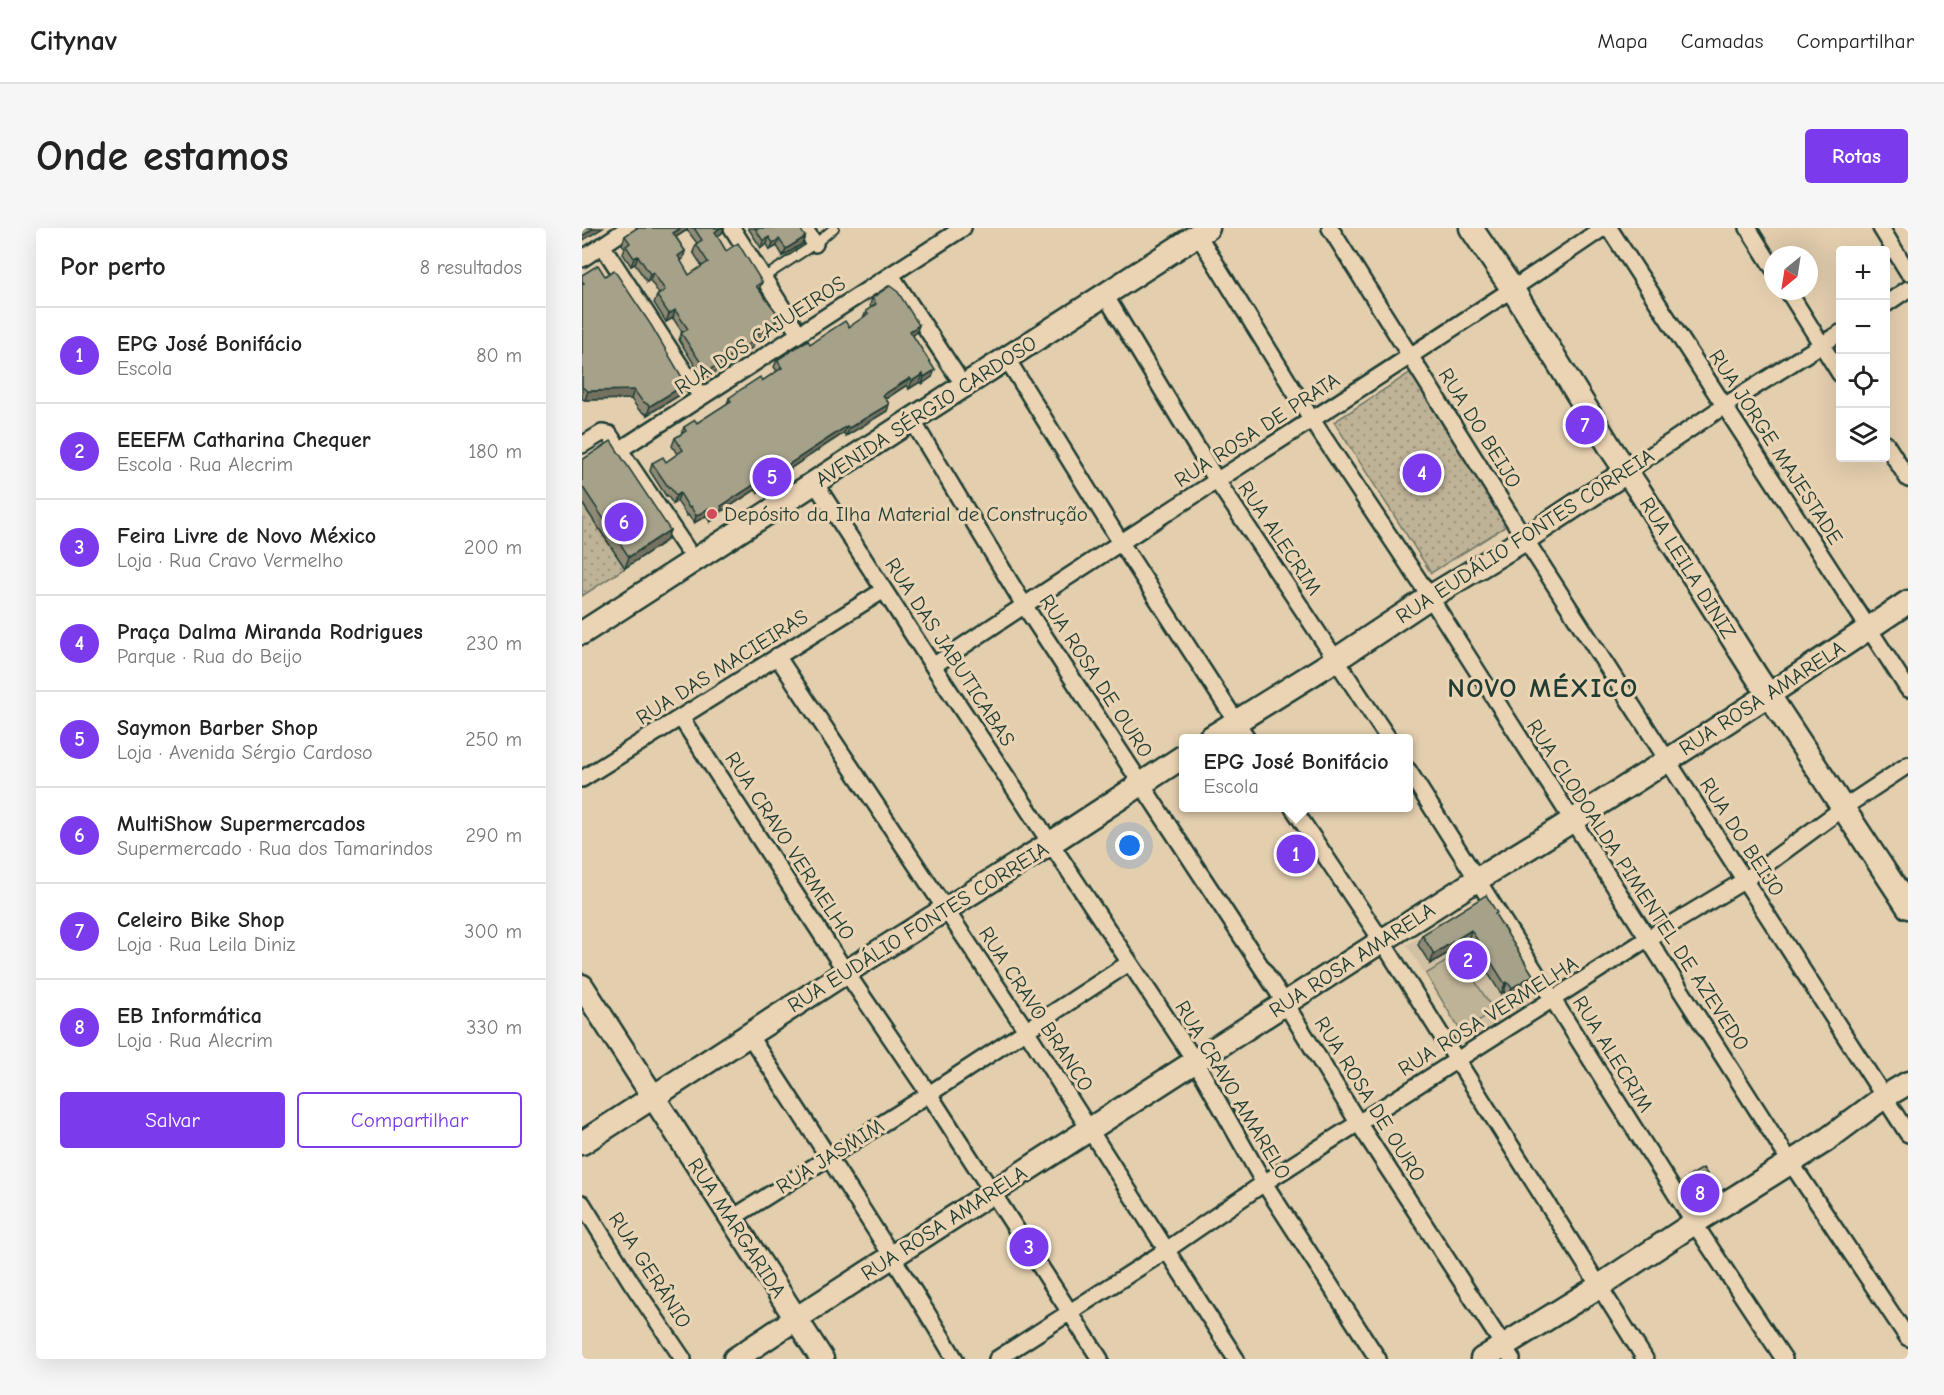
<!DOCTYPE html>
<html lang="pt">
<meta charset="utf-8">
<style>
:root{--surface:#fff;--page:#f6f6f6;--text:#222;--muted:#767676;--line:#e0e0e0;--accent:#7c3aed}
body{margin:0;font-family:"Comic Neue",sans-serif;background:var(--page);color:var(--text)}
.controls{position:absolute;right:18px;top:18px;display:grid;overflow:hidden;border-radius:6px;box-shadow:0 6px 24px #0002}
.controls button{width:54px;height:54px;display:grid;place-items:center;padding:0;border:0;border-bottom:2px solid var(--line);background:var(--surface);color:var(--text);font:30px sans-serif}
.compass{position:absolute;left:1182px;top:18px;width:54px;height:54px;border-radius:50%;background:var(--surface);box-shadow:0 6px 24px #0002;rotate:210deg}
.you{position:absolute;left:548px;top:618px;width:21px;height:21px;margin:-15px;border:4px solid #fff;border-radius:50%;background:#1a73e8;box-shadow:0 0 0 9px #1a73e833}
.badge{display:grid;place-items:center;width:39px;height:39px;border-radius:50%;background:var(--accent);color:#fff;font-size:20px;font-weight:700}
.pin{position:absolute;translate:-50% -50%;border:3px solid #fff;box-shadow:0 2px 6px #0006}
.popup{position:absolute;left:597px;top:506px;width:234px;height:78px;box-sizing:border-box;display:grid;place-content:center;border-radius:6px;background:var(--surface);filter:drop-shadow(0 2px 4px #0005);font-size:20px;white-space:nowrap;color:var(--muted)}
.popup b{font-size:22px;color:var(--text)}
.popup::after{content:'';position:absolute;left:50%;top:100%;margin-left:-12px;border:12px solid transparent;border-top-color:var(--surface)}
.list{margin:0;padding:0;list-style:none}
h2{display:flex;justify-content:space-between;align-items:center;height:78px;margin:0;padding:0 24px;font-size:26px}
h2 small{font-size:20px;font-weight:400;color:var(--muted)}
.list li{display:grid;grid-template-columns:39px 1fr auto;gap:18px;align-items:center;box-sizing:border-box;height:96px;padding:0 24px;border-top:2px solid var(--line)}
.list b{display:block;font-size:22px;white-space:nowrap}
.list p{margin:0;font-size:20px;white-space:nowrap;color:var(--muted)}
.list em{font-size:20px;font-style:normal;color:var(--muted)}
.actions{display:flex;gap:12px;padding:18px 24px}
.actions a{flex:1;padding:14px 0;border:2px solid var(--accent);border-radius:6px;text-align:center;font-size:21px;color:var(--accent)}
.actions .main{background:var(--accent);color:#fff}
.icon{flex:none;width:33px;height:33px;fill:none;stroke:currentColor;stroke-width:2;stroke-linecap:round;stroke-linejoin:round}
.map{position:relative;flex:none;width:1326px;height:1131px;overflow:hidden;border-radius:6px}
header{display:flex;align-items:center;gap:36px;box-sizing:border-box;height:84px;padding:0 30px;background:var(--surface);border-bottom:2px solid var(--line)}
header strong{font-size:28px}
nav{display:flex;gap:33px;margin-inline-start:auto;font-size:21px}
.intro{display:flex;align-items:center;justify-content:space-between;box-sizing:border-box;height:144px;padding:0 36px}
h1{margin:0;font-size:42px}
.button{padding:15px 27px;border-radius:6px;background:var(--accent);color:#fff;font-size:21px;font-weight:700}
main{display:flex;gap:36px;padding:0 36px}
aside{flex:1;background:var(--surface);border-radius:6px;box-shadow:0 6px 24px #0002}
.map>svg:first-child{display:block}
.built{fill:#d1c0a3}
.grass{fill:url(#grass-dots);stroke:#6f7866;stroke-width:1.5}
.garden{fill:#bfb397;stroke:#6f7866;stroke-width:1.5}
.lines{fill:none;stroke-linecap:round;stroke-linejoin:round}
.lane-casing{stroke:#1f3d34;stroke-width:12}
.street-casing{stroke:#1f3d34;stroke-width:20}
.secondary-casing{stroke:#1f3d34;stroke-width:27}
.lane{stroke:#ebd4b3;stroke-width:8}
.street{stroke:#ebd4b3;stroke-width:15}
.secondary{stroke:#ebd4b3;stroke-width:22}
.wall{fill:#8f8a76;stroke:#1f3d34;stroke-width:1.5;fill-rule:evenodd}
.shaded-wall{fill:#747160;stroke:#1f3d34;stroke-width:1.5}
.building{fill:#a6a189;stroke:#1f3d34;stroke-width:1.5}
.poi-dot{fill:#d1495b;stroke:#ebd4b3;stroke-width:2}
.labels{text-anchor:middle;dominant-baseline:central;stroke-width:6;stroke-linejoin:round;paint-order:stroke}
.street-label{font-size:21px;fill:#1f3d34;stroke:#ebd4b3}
.poi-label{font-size:21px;fill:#1f3d34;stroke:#ebd4b3;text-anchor:start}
.district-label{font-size:27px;font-weight:bold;letter-spacing:1.5px;fill:#1f3d34;stroke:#ebd4b3}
</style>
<header>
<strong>Citynav</strong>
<nav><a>Mapa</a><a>Camadas</a><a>Compartilhar</a></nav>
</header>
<div class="intro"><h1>Onde estamos</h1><a class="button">Rotas</a></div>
<main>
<aside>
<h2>Por perto<small>8 resultados</small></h2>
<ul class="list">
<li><span class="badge">1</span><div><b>EPG José Bonifácio</b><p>Escola</p></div><em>80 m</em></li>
<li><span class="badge">2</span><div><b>EEEFM Catharina Chequer</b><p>Escola · Rua Alecrim</p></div><em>180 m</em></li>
<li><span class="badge">3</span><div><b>Feira Livre de Novo México</b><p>Loja · Rua Cravo Vermelho</p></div><em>200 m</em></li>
<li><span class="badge">4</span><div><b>Praça Dalma Miranda Rodrigues</b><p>Parque · Rua do Beijo</p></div><em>230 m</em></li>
<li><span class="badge">5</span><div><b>Saymon Barber Shop</b><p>Loja · Avenida Sérgio Cardoso</p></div><em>250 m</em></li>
<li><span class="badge">6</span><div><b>MultiShow Supermercados</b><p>Supermercado · Rua dos Tamarindos</p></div><em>290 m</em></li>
<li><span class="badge">7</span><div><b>Celeiro Bike Shop</b><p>Loja · Rua Leila Diniz</p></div><em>300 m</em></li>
<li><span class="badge">8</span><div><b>EB Informática</b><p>Loja · Rua Alecrim</p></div><em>330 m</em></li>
</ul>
<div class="actions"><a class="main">Salvar</a><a>Compartilhar</a></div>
</aside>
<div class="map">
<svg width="1326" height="1131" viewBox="0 0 1326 1131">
<defs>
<pattern id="grass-dots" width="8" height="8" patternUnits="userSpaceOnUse" patternTransform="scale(1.5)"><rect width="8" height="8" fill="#bfb397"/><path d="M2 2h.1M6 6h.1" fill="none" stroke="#9b937c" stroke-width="1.8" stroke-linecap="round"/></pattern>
</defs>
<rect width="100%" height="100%" fill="#e3ceae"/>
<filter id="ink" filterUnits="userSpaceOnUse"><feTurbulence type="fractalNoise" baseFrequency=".0167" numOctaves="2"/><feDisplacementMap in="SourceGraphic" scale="12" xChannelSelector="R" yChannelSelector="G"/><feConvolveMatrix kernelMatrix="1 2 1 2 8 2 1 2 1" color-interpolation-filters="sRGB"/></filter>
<g filter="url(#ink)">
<path class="built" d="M 900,671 L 960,766 L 885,813 L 825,717 Z"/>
<path class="grass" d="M 832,142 L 926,297 L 849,345 L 752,194 Z
M 0,275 L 43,340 L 0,368 Z"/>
<path class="garden" d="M 876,726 L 912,783 L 879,804 L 844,746 Z"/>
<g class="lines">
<g class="lane-casing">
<path id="lane" d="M 181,50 L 233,16 L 252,0"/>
</g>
<g class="street-casing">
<path id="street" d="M 150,0 L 217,106
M 222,0 L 233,16
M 748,0 L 943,311 L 1326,906
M 1027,0 L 1326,461
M 1166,0 L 1191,40
M 1299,0 L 1326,44
M 616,7 L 730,192 L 848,369 L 1209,935 L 1326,1110
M 20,17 L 119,169
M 0,31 L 46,0
M 309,47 L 374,146
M 1206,63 L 1258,146
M 523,67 L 635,253 L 806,510
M 1304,76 L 1326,61
M 425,131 L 539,315 L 665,510
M 330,192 L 442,377 L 703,775 L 777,896 L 930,1131
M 1304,216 L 1326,251
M 0,217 L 20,205 L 27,206 L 104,320
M 39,221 L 381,0
M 1044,244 L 1142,178 L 1258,105
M 233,255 L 351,438 L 613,833 L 682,955 L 796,1131
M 195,428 L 444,802 L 654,1131
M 351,438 C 572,289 800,151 1021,0
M 99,490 L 264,744 L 347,866 L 518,1131
M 826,542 L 1112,995 L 1202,1131
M 0,551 L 302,362
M 711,580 L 800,713 L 1063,1131
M 167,807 C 237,914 307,1021 373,1131
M 0,975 L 49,1054 L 101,1131
M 149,991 L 347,866 L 547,735
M 415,1131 L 583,1023 L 682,955 L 1065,711 L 1163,652 L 1261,580 L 1326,537"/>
</g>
<g class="secondary-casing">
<path id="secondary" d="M 889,0 L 931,62 L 1030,222 L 1057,262 L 1173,446 L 1326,679
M 0,405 L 626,0
M 628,510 L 755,431 L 848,369 L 943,311 L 1044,244
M 0,758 L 240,1131
M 0,915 L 264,744 L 469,615 L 602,528
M 153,1131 L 215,1090 L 896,651 C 1042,562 1185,469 1326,374
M 900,1131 L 1016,1059 L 1112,995 L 1243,913 L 1302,869 L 1326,855"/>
</g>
<use href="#lane" class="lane"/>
<use href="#street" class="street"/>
<use href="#secondary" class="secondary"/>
</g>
<path class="wall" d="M 55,0 L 142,0 L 140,5 L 135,8 L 144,23 L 177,62 L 199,90 L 196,98 L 174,112 L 171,119 L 126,149 L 120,149 L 97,112 L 100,104 L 91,90 L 84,94 L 72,75 L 75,68 L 77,66 L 68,52 L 65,54 L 53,36 L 49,38 L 41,26 L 43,20 L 40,16 L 43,8 ZM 105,2 L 115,15 L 111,24 L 120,38 L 107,47 L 98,33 L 101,31 L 103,23 L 94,9 Z
M 166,0 L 218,0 L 220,16 L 201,28 L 195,18 L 188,22 L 185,16 L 179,20 Z
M 0,47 L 101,165 L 65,187 L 57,182 L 49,171 L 3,172 L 0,171 Z
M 290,70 L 337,97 L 334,105 L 331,107 L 350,149 L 340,156 L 338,154 L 327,161 L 325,157 L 304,171 L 307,176 L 305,183 L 264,208 L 262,205 L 189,253 L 187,258 L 176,265 L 173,262 L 139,284 L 137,288 L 128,294 L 124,288 L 112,295 L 106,287 L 105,288 L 95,273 L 91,276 L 85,267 L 84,268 L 68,243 L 70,235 L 84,234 L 95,226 L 90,218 L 93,210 L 99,206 L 102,199 L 115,195 L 145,176 L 147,170 L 180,153 L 195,143 L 192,139 L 195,132 L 228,116 L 267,99 L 282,89 L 284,83 L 289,80 L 288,77 Z
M 0,232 L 88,302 L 84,313 L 43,340 L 0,275 Z
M 914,688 L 951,747 L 947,758 L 926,771 L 922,764 L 919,766 L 886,713 L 848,736 L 836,717 L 840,707 Z
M 1103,951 L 1130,965 L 1113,976 L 1101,958 Z"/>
<path class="shaded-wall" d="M 12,0 L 21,0 L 0,13 L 0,8 Z
M 99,0 L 106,0 L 105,2 L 88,13 L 91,5 Z
M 138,0 L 142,0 L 140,5 L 130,12 L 133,4 Z
M 187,9 L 185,16 L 179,20 L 181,13 Z
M 223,9 L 220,16 L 201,28 L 204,21 Z
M 197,11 L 195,18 L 188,22 L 191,15 Z
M 103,23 L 101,31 L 93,36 L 96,28 Z
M 56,28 L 53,36 L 49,38 L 52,30 Z
M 71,44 L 68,52 L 65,54 L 68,46 Z
M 180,54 L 177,62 L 174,58 Z
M 93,82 L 91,90 L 84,94 L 87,86 Z
M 199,90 L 196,98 L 174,112 L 171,119 L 126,149 L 120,149 L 123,141 Z
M 337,97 L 334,105 L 325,111 L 328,103 Z
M 353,142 L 350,149 L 340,156 L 342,149 Z
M 341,146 L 338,154 L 327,161 L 330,153 Z
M 328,150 L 325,157 L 299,174 L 301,167 Z
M 104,156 L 101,165 L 65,187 L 68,178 Z
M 52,162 L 49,171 L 3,172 L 6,163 Z
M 307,176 L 305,183 L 264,208 L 267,200 Z
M 265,198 L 262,205 L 189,253 L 187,258 L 176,265 L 178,258 L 189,248 Z
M 176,254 L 173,262 L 139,284 L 137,288 L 128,294 L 131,287 L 139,278 Z
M 98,265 L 95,273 L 91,276 L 94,268 Z
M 127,280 L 124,288 L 112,295 L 114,288 Z
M 88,302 L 84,313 L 43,340 L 47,329 Z
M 889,702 L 886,713 L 848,736 L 852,726 Z
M 951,747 L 947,758 L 926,771 L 930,760 Z
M 925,754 L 922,764 L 919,766 L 923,756 Z
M 1133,958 L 1130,965 L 1113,976 L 1115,969 Z"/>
<path class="building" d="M 0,0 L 12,0 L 0,8 Z
M 55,0 L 99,0 L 91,5 L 103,23 L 96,28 L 107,47 L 126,34 L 114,16 L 120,12 L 112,0 L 138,0 L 133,4 L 144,23 L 156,15 L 180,54 L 174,58 L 199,90 L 171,108 L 174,111 L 129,141 L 123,141 L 99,105 L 106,101 L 93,82 L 87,86 L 75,68 L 83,62 L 71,44 L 68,46 L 56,28 L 52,30 L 44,18 L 48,15 L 43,8 Z
M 173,0 L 218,0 L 223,9 L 204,21 L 197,11 L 191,15 L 187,9 L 181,13 Z
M 16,37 L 23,48 L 32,42 L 69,97 L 104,156 L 68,178 L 60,173 L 52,162 L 6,163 L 0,159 L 0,56 L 2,55 L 0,53 L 0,47 Z
M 308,58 L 316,64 L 337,97 L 328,103 L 353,142 L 342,149 L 341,146 L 330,153 L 328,150 L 301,167 L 307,176 L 267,200 L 265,198 L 189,248 L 190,250 L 178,258 L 176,254 L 139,278 L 140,281 L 131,287 L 127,280 L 114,288 L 109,279 L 107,280 L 98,265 L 94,268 L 88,259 L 87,260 L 70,235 L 81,229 L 84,234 L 101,222 L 93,210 L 104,203 L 102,199 L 113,192 L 115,195 L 149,173 L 147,170 L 158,162 L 178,149 L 180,153 L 200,140 L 195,132 L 226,112 L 228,116 L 263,93 L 267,99 L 286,86 L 284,83 L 294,76 L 290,70 Z
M 29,213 L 88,302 L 47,329 L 0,258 L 0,232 Z
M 904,667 L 915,685 L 913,686 L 951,747 L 930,760 L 925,754 L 923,756 L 889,702 L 852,726 L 840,707 Z
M 1121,940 L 1133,958 L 1115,969 L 1103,951 Z"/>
</g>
<circle class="poi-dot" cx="130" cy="286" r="6"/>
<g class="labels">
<g class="street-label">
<text transform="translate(178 107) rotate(-33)">RUA DOS CAJUEIROS</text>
<text transform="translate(344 183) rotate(-33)">AVENIDA SÉRGIO CARDOSO</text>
<text transform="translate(898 200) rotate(58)">RUA DO BEIJO</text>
<text transform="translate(675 202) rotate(-33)">RUA ROSA DE PRATA</text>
<text transform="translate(1194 219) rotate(57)">RUA JORGE MAJESTADE</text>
<text transform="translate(943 308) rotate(-33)">RUA EUDÁLIO FONTES CORREIA</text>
<text transform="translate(698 310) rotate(56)">RUA ALECRIM</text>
<text transform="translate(1106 340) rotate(58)">RUA LEILA DINIZ</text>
<text transform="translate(368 424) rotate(57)">RUA DAS JABUTICABAS</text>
<text transform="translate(140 439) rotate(-32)">RUA DAS MACIEIRAS</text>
<text transform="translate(514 448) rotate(57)">RUA ROSA DE OURO</text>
<text transform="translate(1180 470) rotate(-33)">RUA ROSA AMARELA</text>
<text transform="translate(1160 609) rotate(57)">RUA DO BEIJO</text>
<text transform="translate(208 618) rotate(57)">RUA CRAVO VERMELHO</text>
<text transform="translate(1056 657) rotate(57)">RUA CLODOALDA PIMENTEL DE AZEVEDO</text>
<text transform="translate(336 699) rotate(-32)">RUA EUDÁLIO FONTES CORREIA</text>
<text transform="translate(770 732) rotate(-33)">RUA ROSA AMARELA</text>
<text transform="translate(454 781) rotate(57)">RUA CRAVO BRANCO</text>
<text transform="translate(906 788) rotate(-32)">RUA ROSA VERMELHA</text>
<text transform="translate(1031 826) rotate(58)">RUA ALECRIM</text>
<text transform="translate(651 862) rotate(59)">RUA CRAVO AMARELO</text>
<text transform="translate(788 871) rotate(58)">RUA ROSA DE OURO</text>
<text transform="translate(248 928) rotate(-32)">RUA JASMIM</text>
<text transform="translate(362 995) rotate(-33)">RUA ROSA AMARELA</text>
<text transform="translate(155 1000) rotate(57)">RUA MARGARIDA</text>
<text transform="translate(68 1042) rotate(57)">RUA GERÂNIO</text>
</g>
<g class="poi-label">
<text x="142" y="286">Depósito da Ilha Material de Construção</text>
</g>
<g class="district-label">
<text x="961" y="460">NOVO MÉXICO</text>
</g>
</g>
</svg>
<div class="controls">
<button>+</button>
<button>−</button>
<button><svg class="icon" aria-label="locate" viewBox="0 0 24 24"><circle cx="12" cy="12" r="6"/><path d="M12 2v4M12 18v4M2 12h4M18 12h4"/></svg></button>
<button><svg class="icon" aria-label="layers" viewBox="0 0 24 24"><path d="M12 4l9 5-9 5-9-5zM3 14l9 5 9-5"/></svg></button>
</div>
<svg class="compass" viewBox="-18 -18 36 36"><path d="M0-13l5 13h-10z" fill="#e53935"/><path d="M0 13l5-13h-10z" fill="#767676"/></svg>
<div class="you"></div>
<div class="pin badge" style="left:714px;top:626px">1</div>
<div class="popup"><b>EPG José Bonifácio</b>Escola</div>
<div class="pin badge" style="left:886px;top:732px">2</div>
<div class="pin badge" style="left:447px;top:1019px">3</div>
<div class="pin badge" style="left:840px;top:245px">4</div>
<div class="pin badge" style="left:190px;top:249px">5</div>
<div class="pin badge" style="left:42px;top:294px">6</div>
<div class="pin badge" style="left:1003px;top:197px">7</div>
<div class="pin badge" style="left:1118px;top:965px">8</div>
</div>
</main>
